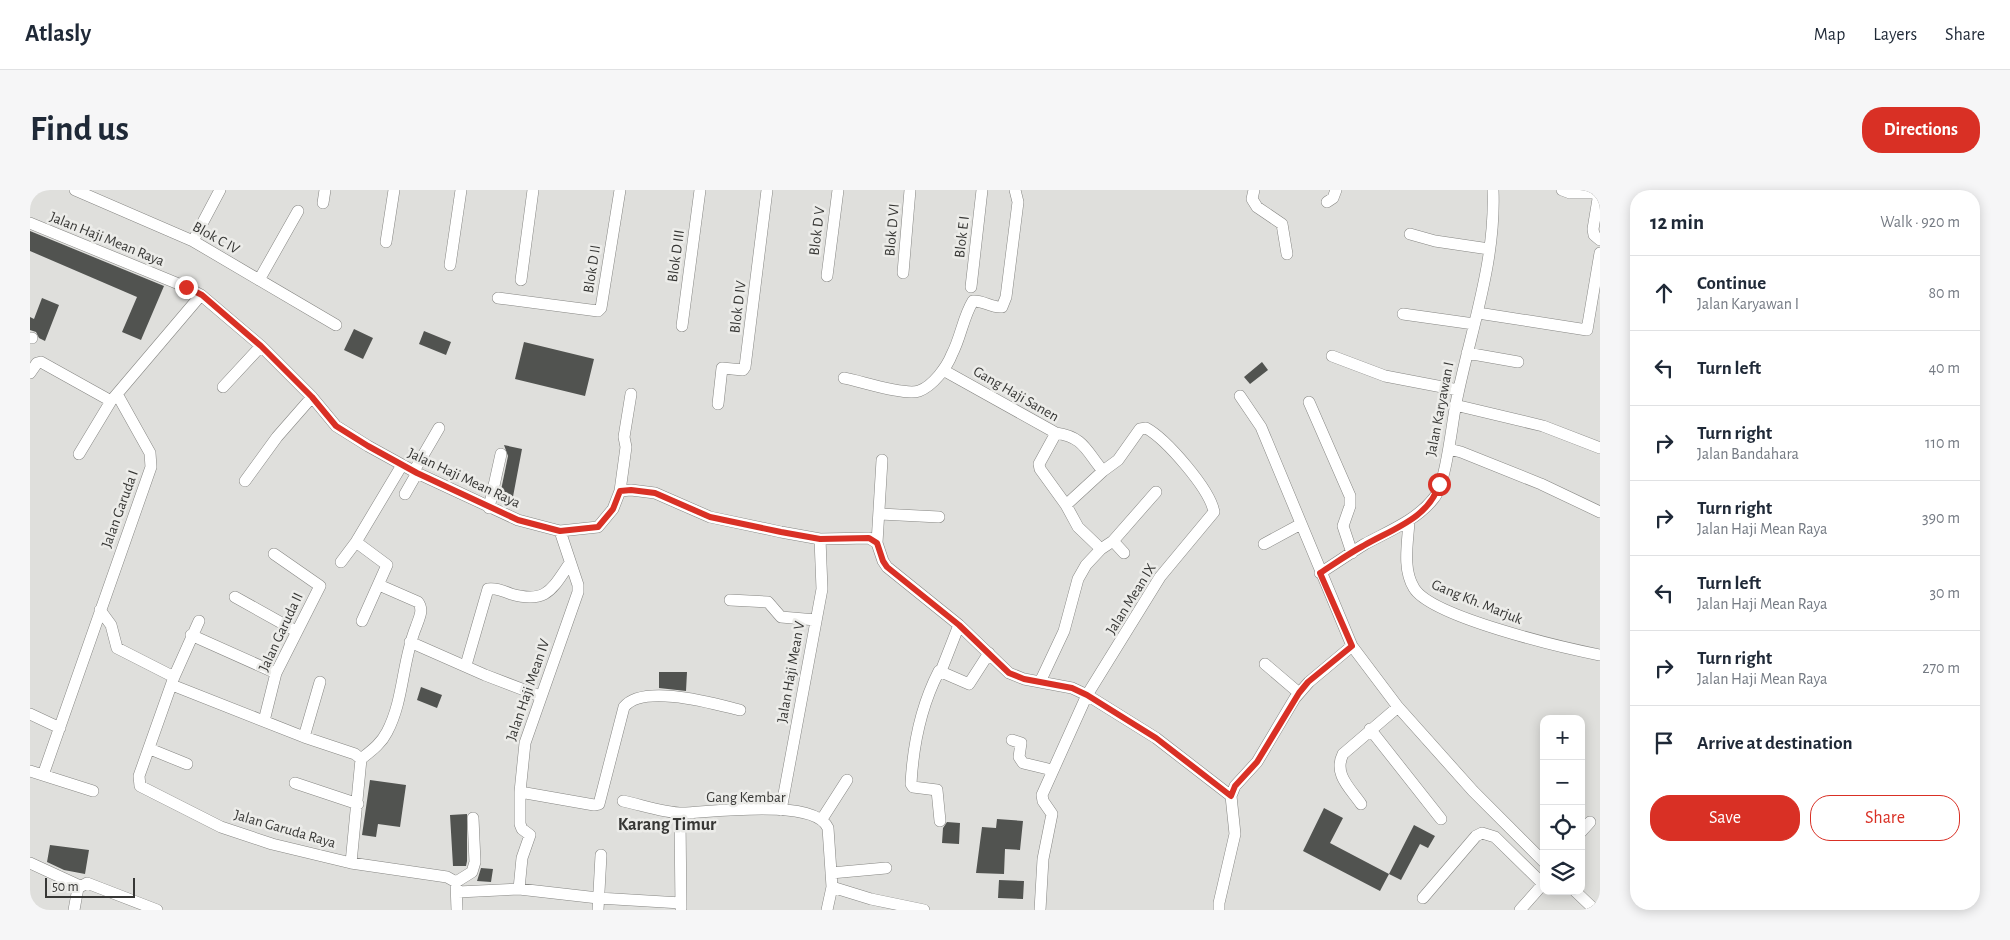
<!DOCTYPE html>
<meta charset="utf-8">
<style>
:root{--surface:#fff;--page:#f6f6f7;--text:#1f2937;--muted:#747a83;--line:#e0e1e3;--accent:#d93025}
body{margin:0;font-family:"Alegreya Sans",sans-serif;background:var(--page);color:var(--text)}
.controls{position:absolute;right:15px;bottom:15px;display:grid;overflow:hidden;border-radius:10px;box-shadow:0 2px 12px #0003}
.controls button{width:45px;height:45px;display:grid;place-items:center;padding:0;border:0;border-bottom:1px solid var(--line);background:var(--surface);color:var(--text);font:25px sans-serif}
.scale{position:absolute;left:15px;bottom:12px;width:90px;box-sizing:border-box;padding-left:5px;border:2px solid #373735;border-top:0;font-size:14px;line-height:18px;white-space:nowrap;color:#373735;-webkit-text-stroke:4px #ecece9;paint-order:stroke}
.stop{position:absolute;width:15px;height:15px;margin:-11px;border:4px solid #d93025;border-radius:50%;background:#fff}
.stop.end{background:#d93025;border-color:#fff;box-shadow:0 1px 5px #0008}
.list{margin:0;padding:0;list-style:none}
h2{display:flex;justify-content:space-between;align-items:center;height:65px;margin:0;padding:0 20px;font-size:21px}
h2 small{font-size:16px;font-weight:400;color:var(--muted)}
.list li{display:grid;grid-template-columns:32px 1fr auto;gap:15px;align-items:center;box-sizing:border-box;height:75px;padding:0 20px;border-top:1px solid var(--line)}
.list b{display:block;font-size:19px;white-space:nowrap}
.list p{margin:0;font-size:16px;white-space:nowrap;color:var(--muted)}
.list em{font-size:16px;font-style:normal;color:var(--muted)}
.actions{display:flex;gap:10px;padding:15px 20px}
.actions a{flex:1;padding:11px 0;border:1px solid var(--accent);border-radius:20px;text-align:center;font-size:18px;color:var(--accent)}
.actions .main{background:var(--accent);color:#fff}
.icon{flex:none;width:28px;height:28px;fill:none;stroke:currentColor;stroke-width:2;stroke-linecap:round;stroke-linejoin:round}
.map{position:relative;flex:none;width:1570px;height:720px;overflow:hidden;border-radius:20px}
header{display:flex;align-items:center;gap:30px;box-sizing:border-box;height:70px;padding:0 25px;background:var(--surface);border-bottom:1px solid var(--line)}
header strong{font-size:24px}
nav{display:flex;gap:28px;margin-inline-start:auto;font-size:18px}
.intro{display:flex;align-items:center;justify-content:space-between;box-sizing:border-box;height:120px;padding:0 30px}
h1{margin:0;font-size:35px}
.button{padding:12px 22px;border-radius:20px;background:var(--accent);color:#fff;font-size:18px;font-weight:700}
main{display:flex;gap:30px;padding:0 30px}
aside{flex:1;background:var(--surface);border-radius:20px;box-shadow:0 2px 12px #0003}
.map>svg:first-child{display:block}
.building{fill:#515350}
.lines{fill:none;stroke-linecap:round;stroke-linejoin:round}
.minor-casing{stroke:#868683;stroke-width:12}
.minor{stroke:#fff;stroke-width:11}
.route{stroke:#d93025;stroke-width:6}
.labels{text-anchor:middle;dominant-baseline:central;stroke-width:5;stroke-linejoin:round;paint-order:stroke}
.street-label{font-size:15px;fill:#373735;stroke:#ecece9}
.quarter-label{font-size:18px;font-weight:bold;fill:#373735;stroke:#ecece9}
</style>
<header>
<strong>Atlasly</strong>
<nav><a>Map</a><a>Layers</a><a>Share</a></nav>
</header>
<div class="intro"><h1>Find us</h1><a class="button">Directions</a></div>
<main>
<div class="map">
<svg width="1570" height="720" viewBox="0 0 1570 720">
<rect width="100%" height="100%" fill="#dfdfdc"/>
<path class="building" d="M 0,41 L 134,96 L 111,150 L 92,142 L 107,107 L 0,61 Z
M 12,108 L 29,115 L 15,151 L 9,148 L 6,142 L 0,140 L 0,127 L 4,129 Z
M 324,139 L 343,148 L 333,169 L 314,160 Z
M 394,141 L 421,152 L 416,165 L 389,154 Z
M 494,152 L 564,169 L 555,206 L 485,189 Z
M 1232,172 L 1238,180 L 1220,194 L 1214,187 Z
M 474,255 L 492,259 L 482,312 L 469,310 L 478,266 Z
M 629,482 L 657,482 L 656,501 L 629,498 Z
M 391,497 L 412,505 L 407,518 L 387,510 Z
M 340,590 L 376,595 L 370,637 L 348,634 L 346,647 L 332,645 Z
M 1294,618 L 1313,628 L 1300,653 L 1359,684 L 1350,701 L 1273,661 Z
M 437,624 L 437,671 L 436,676 L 423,676 L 420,625 Z
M 967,629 L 993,631 L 990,660 L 975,659 L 974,684 L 946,683 L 952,637 L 966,638 Z
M 917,632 L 930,633 L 929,654 L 912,653 L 913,638 Z
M 1384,635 L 1405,646 L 1398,658 L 1390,654 L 1371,690 L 1359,684 Z
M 20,655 L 59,660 L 55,684 L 34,680 L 17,672 Z
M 451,678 L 463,679 L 461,692 L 447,691 Z
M 969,690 L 994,691 L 993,709 L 968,708 Z"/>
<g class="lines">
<g class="minor-casing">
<path id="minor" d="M 45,0 L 163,51 L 306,135
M 1224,0 L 1222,9 L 1227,17 L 1252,34 L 1257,64
M 1532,0 L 1540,3 L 1570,3
M 1569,3 L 1563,39 L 1564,45 L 1570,50
M 1297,12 L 1303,8 L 1306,0
M 293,13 L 295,0
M 0,33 L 156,97 L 171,105 L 231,156 L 282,207 L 306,236 L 338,256 L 387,283 L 488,330 L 530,341 L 568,337 L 583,319 L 590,301 L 601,300 L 625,303 L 680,327 L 751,342 L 790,349 L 839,348 L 847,353 L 853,371 L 857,377 L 929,435 L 979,483 L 994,489 L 1042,498 L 1057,505 L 1126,548 L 1201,606
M 1380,44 L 1405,51 L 1459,59
M 163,51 L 190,0
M 356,52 L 364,0
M 420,75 L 431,0
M 873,83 L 880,0
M 797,86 L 808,0
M 229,90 L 268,21
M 491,90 L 503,0
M 941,97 L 952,0
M 468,108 L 568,121 L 571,118 L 590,0
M 1448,123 L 1557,140 L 1570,63
M 1373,124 L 1444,134
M 652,136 L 670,0
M 0,148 L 2,148
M 1437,163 L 1488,172
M 1302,166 L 1355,186 L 1428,200
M 913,180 L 1026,243 L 1009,274 L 1010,279 L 1036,315 L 1048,337 L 1071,359
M 0,183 L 7,173 L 11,172 L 81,211
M 814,188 C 831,191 874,206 889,201 C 903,196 917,177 922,164 C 931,147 933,127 943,111 C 953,110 961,118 972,117 L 976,107 L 988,12 L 985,0
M 193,197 L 231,156
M 1210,206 L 1231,237 L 1322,456 L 1368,517 L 1443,601 L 1514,672
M 1279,212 L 1320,306 L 1320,316 L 1313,336 L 1322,363
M 688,214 L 692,178 L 713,180 L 715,177 L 737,0
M 1425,215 L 1513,236 L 1570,258
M 1026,243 C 1054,247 1056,261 1073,281
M 1419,259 L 1431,262 L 1511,294 L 1570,322
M 49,264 L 81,211 L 171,105
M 384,281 L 409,238
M 215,291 L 247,247 L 282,207
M 590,301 L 596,257 L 594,247 L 601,204
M 375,304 L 387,283
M 459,318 L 471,264
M 850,324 L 909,327
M 1379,331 C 1378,352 1372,379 1384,398 C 1401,427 1534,458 1570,465
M 1083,351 L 1094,363
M 326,352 L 357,375 L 332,431
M 847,353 L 852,270
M 1234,354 L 1271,334
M 311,372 L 326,352 L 372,275
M 1290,383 C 1305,374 1320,363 1335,354 C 1359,341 1387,330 1404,308 C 1416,294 1422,233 1426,213 C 1440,142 1466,73 1463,0
M 205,407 L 266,441
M 700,410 L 738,412 L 751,427 L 786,430
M 70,420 L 81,435 L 87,458 L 144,487
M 169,431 L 144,487 L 109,586 L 110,596 L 191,637 L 242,654 L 321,673 L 417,687 L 426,692 L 427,720
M 161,445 L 246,483
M 380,452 L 455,485 L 510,506
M 1235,474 L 1269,503
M 436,475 L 458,399 C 465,398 474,401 481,404 C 517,414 522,399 540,373
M 911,481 L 929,435
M 1010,492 L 1034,441 L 1048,389 L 1056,375 L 1071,359 L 1083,351 L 1126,302
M 142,495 L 274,547 L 325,564 L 331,569
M 0,524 L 30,538
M 234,531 L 246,483 L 290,396 L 244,364
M 1340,539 L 1411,629
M 274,547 L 290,492
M 982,550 L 991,553 L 989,567 L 993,573 L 1022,580
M 120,559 L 157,574
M 331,569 C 341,561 351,554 357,542 C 374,510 372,471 386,437 C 389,428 394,420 388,412 L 349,395
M 0,581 L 63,601
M 13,585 L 121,277 L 120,263 L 87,204
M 265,593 L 328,614
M 490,602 L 564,615 L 569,614 L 594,517 C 613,493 685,514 710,520
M 593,611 C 612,615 634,623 653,623 C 682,622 785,608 798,638 L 802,697 L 841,709 L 894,720
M 1331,614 C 1320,598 1303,584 1313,564 L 1368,517
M 751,620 L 792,399 L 790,349
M 792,629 L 817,590
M 910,631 L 907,600 L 883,597 L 881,594 C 883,555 891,516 909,481 L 939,494 L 959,463
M 1551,642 L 1560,632
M 0,673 L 50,696
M 321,673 L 331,569
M 801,683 L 856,678
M 426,692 L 442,682 L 445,672 L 443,628
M 489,699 L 492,668 L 500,645 L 492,639 L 490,634 L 490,602 L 495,553 L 548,402 L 548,395 L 530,341
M 1545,701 L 1565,720
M 428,702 L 489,699 L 568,708 L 651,713
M 1393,708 L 1446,646 L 1452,643 L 1465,647 L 1513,694 L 1490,720
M 651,718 L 650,629 L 653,623
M 44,720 L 48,698 L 57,693 L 127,720
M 568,720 L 571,665
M 797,720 L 802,697
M 1010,720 L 1013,669 L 1022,624 L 1013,611 L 1012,605 L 1057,505 L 1130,387 L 1184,322 C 1180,299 1136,249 1116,238 L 1110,239 L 1088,270 L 1073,281 L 1036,315
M 1189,720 L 1189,713 L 1205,644 L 1201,606 L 1205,596 L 1227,572 L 1265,508 L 1279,492 L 1322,456"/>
</g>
<use href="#minor" class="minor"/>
</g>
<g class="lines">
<path class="route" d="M 156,97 L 172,105 L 231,156 L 282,207 L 306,236 L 338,256 L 387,283 L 488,330 L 530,341 L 568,337 L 583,319 L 590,301 L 601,300 L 625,303 L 680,327 L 751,342 L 790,349 L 839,348 L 847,353 L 853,371 L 857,377 L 929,435 L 979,483 L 994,489 L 1042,498 L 1057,505 L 1126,548 L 1201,606 L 1205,596 L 1227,572 L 1269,503 L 1278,492 L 1322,456 L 1290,383 C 1304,374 1318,364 1333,356 C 1360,340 1400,328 1409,294"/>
</g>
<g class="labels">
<g class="street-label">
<text transform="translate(862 40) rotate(-85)">Blok D VI</text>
<text transform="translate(787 41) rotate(-83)">Blok D V</text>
<text transform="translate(932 47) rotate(-83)">Blok E I</text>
<text transform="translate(186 48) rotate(29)">Blok C IV</text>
<text transform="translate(77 49) rotate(22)">Jalan Haji Mean Raya</text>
<text transform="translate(646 66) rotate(-82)">Blok D III</text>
<text transform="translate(562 79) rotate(-81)">Blok D II</text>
<text transform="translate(708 117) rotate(-83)">Blok D IV</text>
<text transform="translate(986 204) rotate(30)">Gang Haji Sanen</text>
<text transform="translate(1410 219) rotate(-79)">Jalan Karyawan I</text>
<text transform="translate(434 288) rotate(25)">Jalan Haji Mean Raya</text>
<text transform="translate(90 319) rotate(-70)">Jalan Garuda I</text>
<text transform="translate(1101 409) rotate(-58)">Jalan Mean IX</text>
<text transform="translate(1447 412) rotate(22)">Gang Kh. Marjuk</text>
<text transform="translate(251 442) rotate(-65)">Jalan Garuda II</text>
<text transform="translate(761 482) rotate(-80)">Jalan Haji Mean V</text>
<text transform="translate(498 500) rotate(-71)">Jalan Haji Mean IV</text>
<text x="716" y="607">Gang Kembar</text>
<text transform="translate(255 639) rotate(16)">Jalan Garuda Raya</text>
</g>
<g class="quarter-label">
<text x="637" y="635">Karang Timur</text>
</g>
</g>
</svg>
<div class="controls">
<button>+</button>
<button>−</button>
<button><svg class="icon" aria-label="locate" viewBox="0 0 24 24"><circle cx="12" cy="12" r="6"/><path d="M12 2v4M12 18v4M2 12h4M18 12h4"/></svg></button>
<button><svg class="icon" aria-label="layers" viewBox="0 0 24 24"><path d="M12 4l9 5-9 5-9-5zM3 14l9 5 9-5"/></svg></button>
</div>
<div class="scale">50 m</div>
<div class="stop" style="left:1409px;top:294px"></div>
<div class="stop end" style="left:156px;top:97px"></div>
</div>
<aside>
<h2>12 min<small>Walk · 920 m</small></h2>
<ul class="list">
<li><svg class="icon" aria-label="ahead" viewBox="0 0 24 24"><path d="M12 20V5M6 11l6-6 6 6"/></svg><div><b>Continue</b><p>Jalan Karyawan I</p></div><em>80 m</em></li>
<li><svg class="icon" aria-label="left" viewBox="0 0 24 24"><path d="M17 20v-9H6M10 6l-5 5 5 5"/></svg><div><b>Turn left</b></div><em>40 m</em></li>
<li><svg class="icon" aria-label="right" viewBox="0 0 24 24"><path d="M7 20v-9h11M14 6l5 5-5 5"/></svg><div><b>Turn right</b><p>Jalan Bandahara</p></div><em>110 m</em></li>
<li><svg class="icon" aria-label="right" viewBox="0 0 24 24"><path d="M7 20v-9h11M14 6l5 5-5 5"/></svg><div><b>Turn right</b><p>Jalan Haji Mean Raya</p></div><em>390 m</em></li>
<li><svg class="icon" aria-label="left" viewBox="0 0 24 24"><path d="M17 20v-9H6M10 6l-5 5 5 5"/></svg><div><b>Turn left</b><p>Jalan Haji Mean Raya</p></div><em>30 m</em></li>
<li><svg class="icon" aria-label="right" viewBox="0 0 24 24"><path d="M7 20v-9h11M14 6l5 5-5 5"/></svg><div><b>Turn right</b><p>Jalan Haji Mean Raya</p></div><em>270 m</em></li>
<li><svg class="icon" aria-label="arrive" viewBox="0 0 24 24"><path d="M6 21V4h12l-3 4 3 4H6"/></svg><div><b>Arrive at destination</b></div></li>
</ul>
<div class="actions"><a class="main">Save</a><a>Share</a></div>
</aside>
</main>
